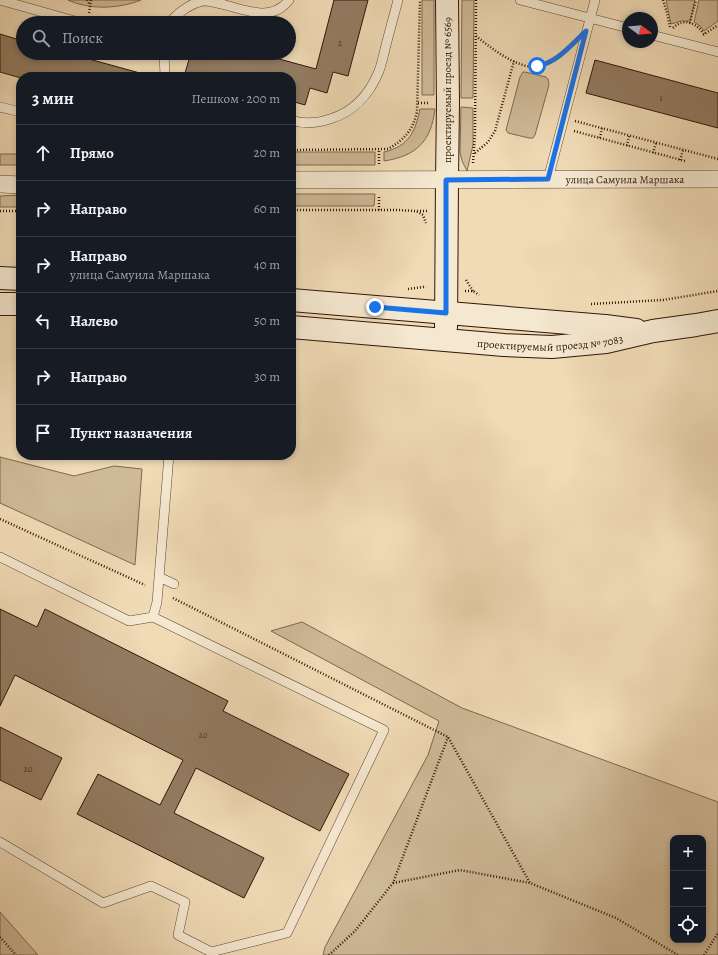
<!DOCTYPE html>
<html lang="ru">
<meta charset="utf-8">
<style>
:root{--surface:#171b24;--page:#242831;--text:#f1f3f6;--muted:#9ea1a6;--line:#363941}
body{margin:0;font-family:Alegreya,serif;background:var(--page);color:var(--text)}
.controls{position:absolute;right:12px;bottom:12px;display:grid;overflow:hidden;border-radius:8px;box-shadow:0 2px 6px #0003}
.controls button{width:36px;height:36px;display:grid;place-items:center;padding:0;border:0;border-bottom:1px solid var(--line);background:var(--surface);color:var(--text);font:20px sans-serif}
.compass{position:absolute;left:622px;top:12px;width:36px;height:36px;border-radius:50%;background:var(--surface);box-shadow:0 2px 6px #0003;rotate:106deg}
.stop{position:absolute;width:12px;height:12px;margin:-9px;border:3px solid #1a73e8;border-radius:50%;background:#fff}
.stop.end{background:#1a73e8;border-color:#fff;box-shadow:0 1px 4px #0008}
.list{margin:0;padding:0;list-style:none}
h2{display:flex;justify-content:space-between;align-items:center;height:52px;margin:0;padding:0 16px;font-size:17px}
h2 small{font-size:13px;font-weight:400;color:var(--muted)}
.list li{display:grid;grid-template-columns:26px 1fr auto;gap:12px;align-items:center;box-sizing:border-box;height:56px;padding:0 16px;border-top:1px solid var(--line)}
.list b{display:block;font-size:15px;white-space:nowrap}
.list p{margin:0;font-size:13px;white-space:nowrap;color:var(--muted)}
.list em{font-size:13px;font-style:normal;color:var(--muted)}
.icon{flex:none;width:22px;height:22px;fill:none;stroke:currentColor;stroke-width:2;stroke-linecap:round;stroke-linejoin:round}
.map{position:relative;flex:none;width:718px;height:955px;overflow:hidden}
.search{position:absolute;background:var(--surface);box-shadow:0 2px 6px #0003;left:16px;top:16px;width:280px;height:44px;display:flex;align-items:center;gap:10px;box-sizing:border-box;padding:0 14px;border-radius:22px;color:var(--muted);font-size:15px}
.panel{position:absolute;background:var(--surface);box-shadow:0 2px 6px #0003;left:16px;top:72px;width:280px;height:388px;border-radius:16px}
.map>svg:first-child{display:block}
.green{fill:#cfba98;stroke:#7f6850;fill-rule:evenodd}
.building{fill:#937c62;stroke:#2f1607}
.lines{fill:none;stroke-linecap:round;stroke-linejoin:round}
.lane-casing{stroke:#5f4733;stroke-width:10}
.street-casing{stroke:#5f4733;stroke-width:18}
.secondary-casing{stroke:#2f1607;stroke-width:24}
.path{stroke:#2f1607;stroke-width:2.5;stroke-dasharray:1 2;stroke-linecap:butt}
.lane{stroke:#f5e8d0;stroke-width:9}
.street{stroke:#f5e8d0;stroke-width:17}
.secondary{stroke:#f5e8d0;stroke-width:22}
.route{stroke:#1a73e8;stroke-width:5}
.labels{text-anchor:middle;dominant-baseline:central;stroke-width:4;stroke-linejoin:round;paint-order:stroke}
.number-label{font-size:9px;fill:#48301e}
.street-label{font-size:11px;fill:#2f1607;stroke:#f5e8d0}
</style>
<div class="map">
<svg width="718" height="955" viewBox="0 0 718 955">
<rect width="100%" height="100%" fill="#f0dbb6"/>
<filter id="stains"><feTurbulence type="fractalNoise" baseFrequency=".005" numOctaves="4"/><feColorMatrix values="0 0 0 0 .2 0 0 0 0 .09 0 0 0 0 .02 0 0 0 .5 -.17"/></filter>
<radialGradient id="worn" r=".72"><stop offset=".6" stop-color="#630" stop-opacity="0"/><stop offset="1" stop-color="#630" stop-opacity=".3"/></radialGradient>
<path class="green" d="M 68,0 L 141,0 C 118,9 90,10 68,0 Z
M 422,0 L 434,0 L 434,95 L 422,95 Z
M 462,0 L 474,0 L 473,98 L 461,98 Z
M 666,0 L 695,0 L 690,21 L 681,21 L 671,24 Z
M 699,0 L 718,0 L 718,21 L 704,31 L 700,26 L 694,22 Z
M 523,72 L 525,72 L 546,77 L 548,79 L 549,85 L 535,135 L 533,138 L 529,138 L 508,133 L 506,130 L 520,77 Z
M 461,107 L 473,108 L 473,145 L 467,171 L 462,161 L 460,152 Z
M 420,109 L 435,109 C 431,142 416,156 384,161 L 384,152 C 409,146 415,132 420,109 Z
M 291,152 L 375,152 L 375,165 L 291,165 Z
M 0,154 L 21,154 L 21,165 L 0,165 Z
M 291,194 L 375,194 L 374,206 L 291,206 Z
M 21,195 L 21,207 L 0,207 L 0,196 Z
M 0,457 L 74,476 L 114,466 L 142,469 L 135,565 L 0,503 Z
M 302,622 L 462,708 L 718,802 L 718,955 L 323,955 L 325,947 L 428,755 L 439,721 L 271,631 ZM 673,838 L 703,838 L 703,940 L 673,940 Z
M 0,912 L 38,955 L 0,955 Z"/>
<path class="building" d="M 334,0 L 368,0 L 348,76 L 333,72 L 327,93 L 310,88 L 305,105 L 291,101 L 291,77 L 200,77 L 185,73 L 191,53 L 257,53 L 316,69 Z
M 0,34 L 23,41 L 23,53 L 67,53 L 147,75 L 147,77 L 21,78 L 0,72 Z
M 595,60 L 718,93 L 718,128 L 586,93 Z
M 0,609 L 37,627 L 45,609 L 228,701 L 223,711 L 349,774 L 320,831 L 196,768 L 174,813 L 264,858 L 244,898 L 77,814 L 98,774 L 160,805 L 183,760 L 15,675 L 0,706 Z
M 0,727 L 62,758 L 41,800 L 0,780 Z"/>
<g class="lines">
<g class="lane-casing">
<path id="lane" d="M 0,0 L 82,23
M 520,0 L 628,28
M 169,23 C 178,13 188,4 202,1 C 229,0 267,29 289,0
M 652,35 L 718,52
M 164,53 L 165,77
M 0,107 L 21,112
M 291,120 C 303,124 318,123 330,119 C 354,112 370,93 379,71 C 382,63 384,53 386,45 C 390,30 394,15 398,0
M 548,179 L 595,0
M 0,557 L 129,621 L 153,617 L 384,730 L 287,933 L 211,952 L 178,935 L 185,902 L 151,886 L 103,903 L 0,842
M 159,577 L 174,584
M 153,617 L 157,602 L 158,590 L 169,455"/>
</g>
<g class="street-casing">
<g id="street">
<path id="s1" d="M 291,180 L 718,179"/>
<path d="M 0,184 L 21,185"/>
</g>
</g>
<g class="secondary-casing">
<g id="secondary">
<path d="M 0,278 L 21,279"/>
<path d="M 291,300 L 605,326 L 636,330"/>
<path d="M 0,304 L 21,304"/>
<path id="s2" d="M 291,327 L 504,345 L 552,347 L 606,342 L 653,331 L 696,325 L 718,321"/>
<path d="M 446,327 L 447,180 L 448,103 L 447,0"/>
</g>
</g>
<path class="path" d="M 87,0 L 90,5
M 663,0 L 667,13 L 670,27
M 89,13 L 91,0
M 690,23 L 696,0
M 673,28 C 684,17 696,23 704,34
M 703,35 L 718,25
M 476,36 C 491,48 516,68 537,67 C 548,66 561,56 569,48
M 418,103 L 428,103
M 575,121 L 718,159
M 574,131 L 685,161
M 600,138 L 602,128
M 627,146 L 629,136
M 291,150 L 388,149 C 404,140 413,130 417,112 L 420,0
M 475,153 L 488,142 L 495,131 L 514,61
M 653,153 L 656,143
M 680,160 L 683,150
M 473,163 L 475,134 L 476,0
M 379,164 L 379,149
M 379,197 L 379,210
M 291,210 L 398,210 L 416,211 L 423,215 L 426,223
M 0,211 L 21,211
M 417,211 L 428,211
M 466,280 L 473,291
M 408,289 L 423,287 L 426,287
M 465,291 L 473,291 L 479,295
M 591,304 L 663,300 L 718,291
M 0,519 L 145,585
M 173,598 L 448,737 L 530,883
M 393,883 L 460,870 L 530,883 L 616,918 L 678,955
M 0,937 L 16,955
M 329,955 L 355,931 L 393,883 L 448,737
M 704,955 L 718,933"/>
<use href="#lane" class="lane"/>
<use href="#street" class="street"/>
<use href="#secondary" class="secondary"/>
</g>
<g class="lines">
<path class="route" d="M 375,307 L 446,313 L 446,180 L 548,179 L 586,31 C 572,44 557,63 537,66"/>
</g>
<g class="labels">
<g class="number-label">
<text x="340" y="43">2</text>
<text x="661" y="98">1</text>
<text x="203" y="735">20</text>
<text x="28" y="769">20</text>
</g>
<g class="street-label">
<text transform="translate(447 90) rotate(-90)">проектируемый проезд № 6569</text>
<text stroke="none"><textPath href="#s1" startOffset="334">улица Самуила Маршака</textPath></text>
<text stroke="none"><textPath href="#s2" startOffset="260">проектируемый проезд № 7083</textPath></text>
</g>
</g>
<rect width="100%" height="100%" filter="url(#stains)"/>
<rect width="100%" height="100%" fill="url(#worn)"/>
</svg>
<div class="controls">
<button>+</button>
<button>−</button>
<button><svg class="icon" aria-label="locate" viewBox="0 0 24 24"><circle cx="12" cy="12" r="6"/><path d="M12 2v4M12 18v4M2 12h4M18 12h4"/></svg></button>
</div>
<svg class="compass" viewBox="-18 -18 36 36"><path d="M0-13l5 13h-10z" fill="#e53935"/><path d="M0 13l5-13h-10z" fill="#9ea1a6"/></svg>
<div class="stop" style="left:537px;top:66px"></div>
<div class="stop end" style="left:375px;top:307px"></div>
<div class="search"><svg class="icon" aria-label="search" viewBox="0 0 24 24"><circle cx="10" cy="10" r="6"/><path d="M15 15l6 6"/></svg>Поиск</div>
<section class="panel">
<h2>3 мин<small>Пешком · 200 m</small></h2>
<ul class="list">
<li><svg class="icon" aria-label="ahead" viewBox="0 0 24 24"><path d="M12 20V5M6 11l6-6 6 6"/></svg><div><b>Прямо</b></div><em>20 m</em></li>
<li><svg class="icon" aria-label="right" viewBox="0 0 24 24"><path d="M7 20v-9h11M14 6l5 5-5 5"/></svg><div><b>Направо</b></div><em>60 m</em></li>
<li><svg class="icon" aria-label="right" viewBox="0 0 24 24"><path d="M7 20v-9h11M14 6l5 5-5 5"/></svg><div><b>Направо</b><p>улица Самуила Маршака</p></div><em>40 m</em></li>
<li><svg class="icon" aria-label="left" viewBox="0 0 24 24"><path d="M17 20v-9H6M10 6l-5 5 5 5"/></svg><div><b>Налево</b></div><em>50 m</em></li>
<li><svg class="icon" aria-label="right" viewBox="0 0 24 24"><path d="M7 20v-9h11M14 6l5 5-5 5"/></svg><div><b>Направо</b></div><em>30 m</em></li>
<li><svg class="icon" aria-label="arrive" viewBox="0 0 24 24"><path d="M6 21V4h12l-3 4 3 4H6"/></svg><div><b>Пункт назначения</b></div></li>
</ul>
</section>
</div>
